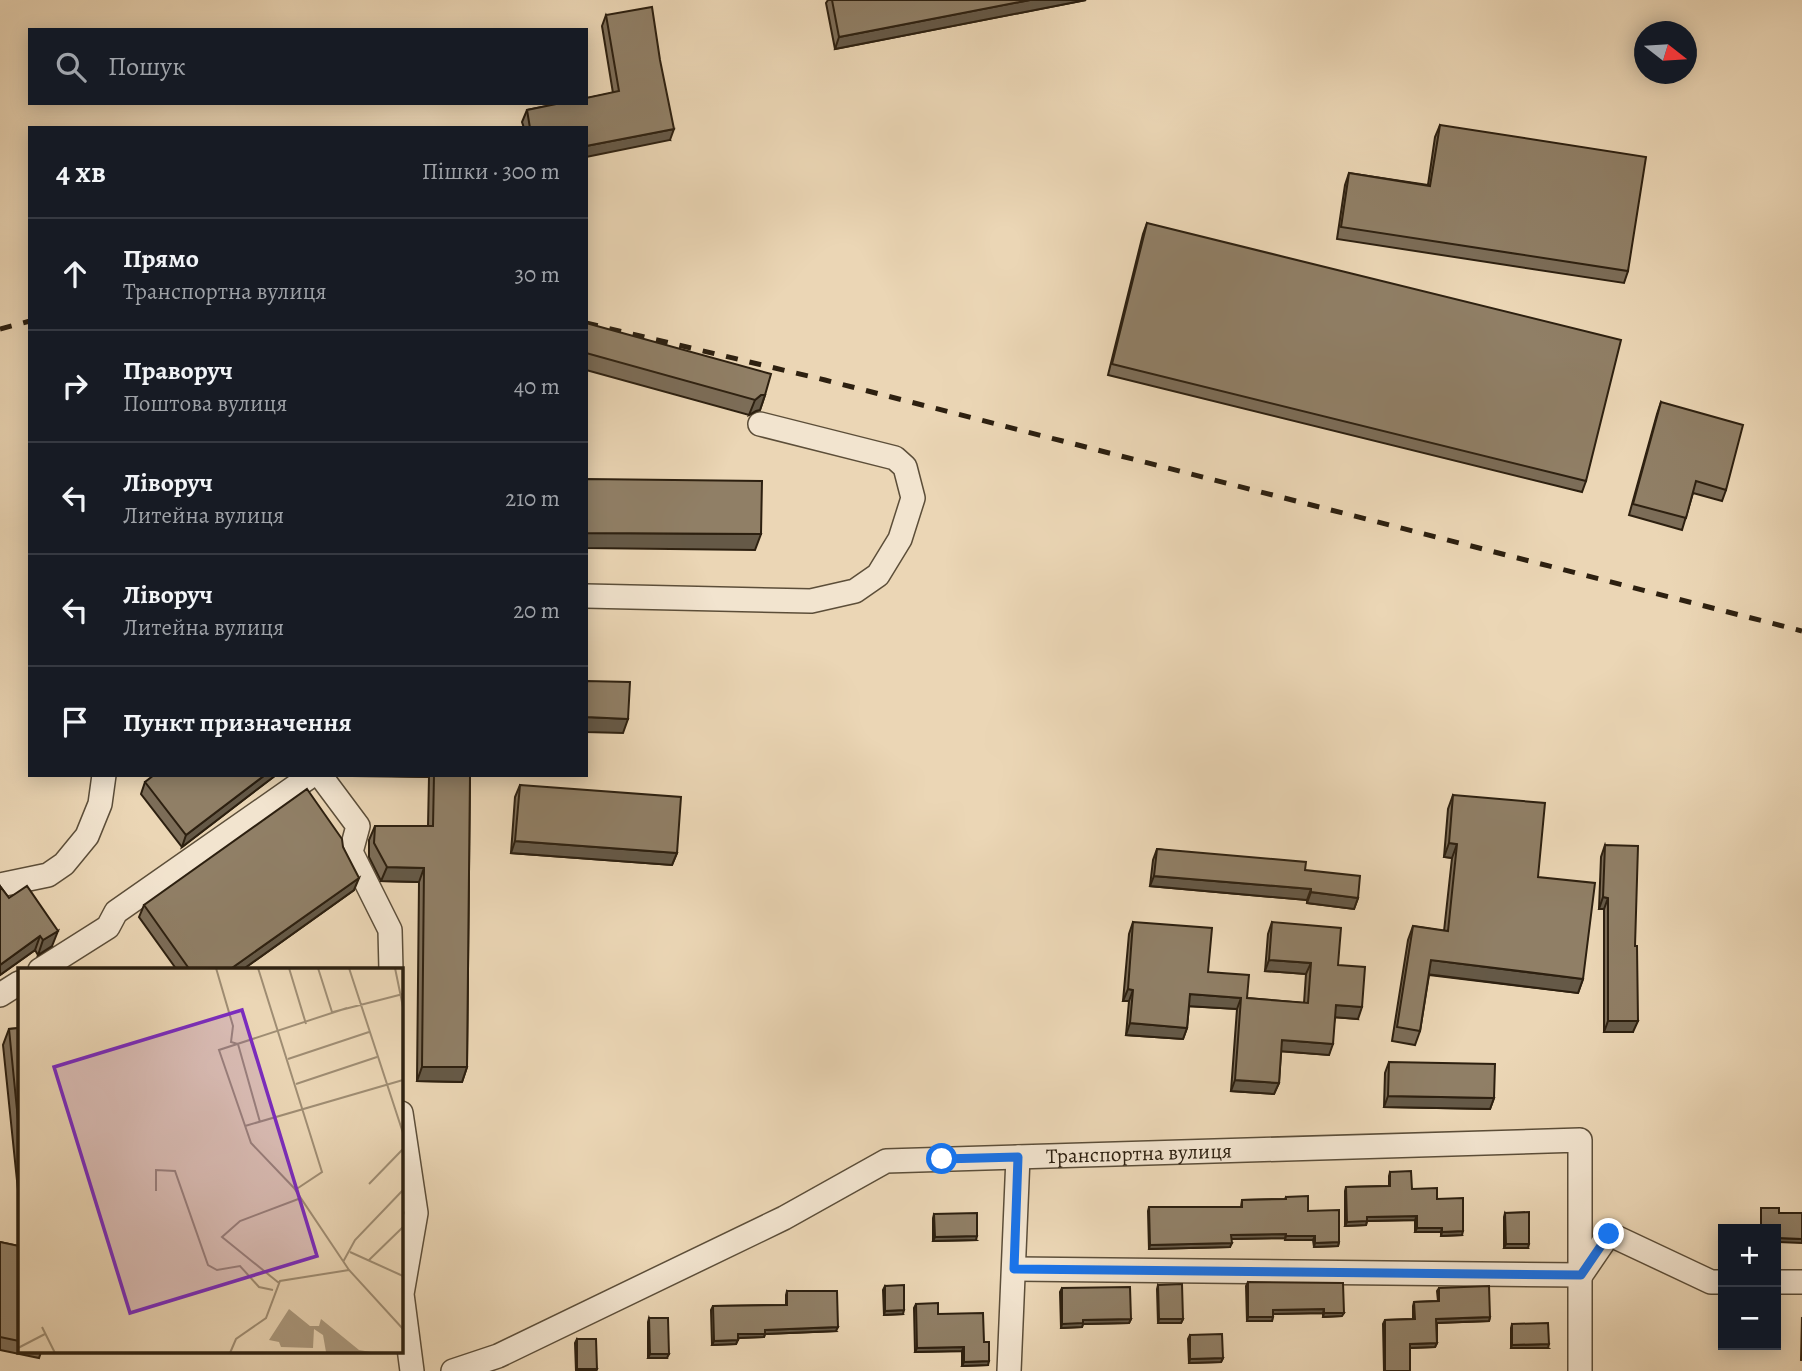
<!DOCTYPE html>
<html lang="uk">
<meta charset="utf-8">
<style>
:root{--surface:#171b24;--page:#242831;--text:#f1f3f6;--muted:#9ea1a6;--line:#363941}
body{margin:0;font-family:Alegreya,serif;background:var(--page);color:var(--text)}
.controls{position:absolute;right:21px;bottom:21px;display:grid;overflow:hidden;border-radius:0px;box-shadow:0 4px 18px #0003}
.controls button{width:63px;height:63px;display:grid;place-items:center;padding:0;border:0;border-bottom:2px solid var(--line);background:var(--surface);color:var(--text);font:35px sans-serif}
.compass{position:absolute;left:1634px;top:21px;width:63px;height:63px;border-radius:50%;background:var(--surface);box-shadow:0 4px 18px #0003;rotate:107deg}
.stop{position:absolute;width:21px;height:21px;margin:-16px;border:5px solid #1a73e8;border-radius:50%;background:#fff}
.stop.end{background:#1a73e8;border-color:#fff;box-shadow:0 2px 7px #0008}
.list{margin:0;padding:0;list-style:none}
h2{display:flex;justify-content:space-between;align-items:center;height:91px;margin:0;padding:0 28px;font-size:30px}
h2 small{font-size:23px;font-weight:400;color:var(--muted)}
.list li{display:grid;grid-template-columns:46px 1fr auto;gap:21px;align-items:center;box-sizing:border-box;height:112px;padding:0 28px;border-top:2px solid var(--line)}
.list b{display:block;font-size:26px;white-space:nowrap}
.list p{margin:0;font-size:23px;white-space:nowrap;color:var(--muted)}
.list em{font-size:23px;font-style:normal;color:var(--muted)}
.icon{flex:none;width:38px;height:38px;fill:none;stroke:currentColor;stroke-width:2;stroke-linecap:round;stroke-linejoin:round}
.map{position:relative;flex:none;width:1802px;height:1371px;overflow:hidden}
.search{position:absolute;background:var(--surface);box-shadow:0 4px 18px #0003;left:28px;top:28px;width:560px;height:77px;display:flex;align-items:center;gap:18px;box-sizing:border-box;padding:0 24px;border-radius:0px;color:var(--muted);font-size:26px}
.panel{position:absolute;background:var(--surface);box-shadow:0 4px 18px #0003;left:28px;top:126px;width:560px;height:651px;border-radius:0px}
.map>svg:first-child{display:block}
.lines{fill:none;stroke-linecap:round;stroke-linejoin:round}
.minor-casing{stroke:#5c4e39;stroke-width:26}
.minor{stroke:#f2e4cf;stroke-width:23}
.rail{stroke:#2d2010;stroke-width:5;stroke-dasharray:12 12;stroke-linecap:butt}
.wall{fill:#7c6d58;stroke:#2d2010;stroke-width:2}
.shaded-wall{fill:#655947;stroke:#2d2010;stroke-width:2}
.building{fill:#907f66;stroke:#2d2010;stroke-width:2}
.route{stroke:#1a73e8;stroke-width:9}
.labels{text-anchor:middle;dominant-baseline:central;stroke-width:5;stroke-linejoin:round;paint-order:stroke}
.street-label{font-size:21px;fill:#2d2010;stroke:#f2e4cf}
.inset-road{fill:none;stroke:#9f8d73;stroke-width:2}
.view{fill:#7b2cbf;fill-opacity:0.15;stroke:#7b2cbf;stroke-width:3.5}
.inset-edge{fill:none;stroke:#2d2010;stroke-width:3.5}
</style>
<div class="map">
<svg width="1802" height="1371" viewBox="0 0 1802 1371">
<rect width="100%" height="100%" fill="#ebd6b5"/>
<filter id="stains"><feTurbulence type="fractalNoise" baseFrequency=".00286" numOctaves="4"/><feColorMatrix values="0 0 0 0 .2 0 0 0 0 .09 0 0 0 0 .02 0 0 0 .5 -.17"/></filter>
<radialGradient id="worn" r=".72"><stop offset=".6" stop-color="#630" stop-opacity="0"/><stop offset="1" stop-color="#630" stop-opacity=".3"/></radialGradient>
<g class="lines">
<g class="minor-casing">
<g id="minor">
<path d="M 586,596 L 811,601 L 855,591 L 878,575 L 900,539 L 913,498 L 905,467 L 895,458 L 760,424"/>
<path d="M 320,775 L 358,826 L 351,852 L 390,930 L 391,970"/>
<path d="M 0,885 L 48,875 L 64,864 L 87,836 L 100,804 L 104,775"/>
<path d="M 40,970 L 108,927 L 116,912 L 312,775"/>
<path d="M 0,995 L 19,983"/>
<path d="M 401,1113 L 416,1213 L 402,1294 L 412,1371"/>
<path d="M 1014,1269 L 1581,1275 L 1609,1234 L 1711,1282 L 1723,1282"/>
<path d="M 1776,1282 L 1802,1282"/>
<path id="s1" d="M 453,1371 L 498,1356 L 784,1218 L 886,1161 L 1580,1140 L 1580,1371"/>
<path d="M 1009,1371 L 1018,1157"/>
</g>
</g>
<use href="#minor" class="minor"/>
<path class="rail" d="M 586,323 L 825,380 L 1802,631
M 0,329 L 30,321"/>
</g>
<path class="wall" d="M 828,0 L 1086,0 L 835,49 L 826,3 Z
M 606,15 L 670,140 L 586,128 L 524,128 L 522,122 L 527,110 L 613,93 L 602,26 Z
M 1440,125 L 1628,271 L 1624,283 L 1337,239 L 1345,185 L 1349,173 L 1428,185 L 1435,137 Z
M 1147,223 L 1586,481 L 1582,492 L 1108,375 L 1143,234 Z
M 586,323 L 765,395 L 760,410 L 756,411 L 749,415 L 586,370 Z
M 1661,402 L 1726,490 L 1722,501 L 1693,493 L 1682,530 L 1629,515 L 1657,414 Z
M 276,775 L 182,847 L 141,794 L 145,782 Z
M 353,775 L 470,775 L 467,1067 L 462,1082 L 417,1081 L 419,882 L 381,881 L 369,857 L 369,840 L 375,826 L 428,826 L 429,777 Z
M 520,785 L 677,853 L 672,865 L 511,853 L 515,797 Z
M 1453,795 L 1538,877 L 1583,979 L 1578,993 L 1429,975 L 1420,1031 L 1415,1045 L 1392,1041 L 1408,940 L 1413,926 L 1444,931 L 1452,858 L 1444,857 L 1448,809 Z
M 1605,845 L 1635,946 L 1633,1032 L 1604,1032 L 1604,909 L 1599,909 L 1601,857 Z
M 343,847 L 354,890 L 242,970 L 177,970 L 139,917 L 144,905 Z
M 1157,849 L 1305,870 L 1358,898 L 1354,909 L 1307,903 L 1307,900 L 1150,886 L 1153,860 Z
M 0,886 L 9,898 L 52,946 L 38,955 L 35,950 L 0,975 Z
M 1133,922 L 1247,998 L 1304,1003 L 1306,974 L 1265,971 L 1268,934 L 1272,922 L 1338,965 L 1358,1019 L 1335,1017 L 1329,1055 L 1281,1051 L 1279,1083 L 1274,1094 L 1231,1091 L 1237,1009 L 1189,1006 L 1187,1028 L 1183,1039 L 1126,1035 L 1129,1001 L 1123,1001 L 1129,934 Z
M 19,1028 L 19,1200 L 3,1045 L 9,1029 Z
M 1389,1062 L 1494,1098 L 1490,1109 L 1384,1107 L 1385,1073 Z
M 1390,1172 L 1412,1189 L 1437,1199 L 1462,1235 L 1441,1236 L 1441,1232 L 1415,1232 L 1415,1220 L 1367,1221 L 1366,1225 L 1345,1226 L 1345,1191 L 1346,1187 L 1389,1186 L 1389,1176 Z
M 1286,1197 L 1308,1211 L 1339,1242 L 1338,1246 L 1314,1247 L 1313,1240 L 1285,1240 L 1285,1238 L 1231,1239 L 1230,1247 L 1149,1249 L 1148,1211 L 1149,1207 L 1241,1207 L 1242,1200 L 1285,1199 Z
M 1505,1213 L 1528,1248 L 1504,1248 L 1504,1217 Z
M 934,1214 L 976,1240 L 933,1241 L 933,1218 Z
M 0,1242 L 19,1246 L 19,1352 L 41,1352 L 39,1358 L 0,1350 Z
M 1248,1282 L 1342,1316 L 1323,1317 L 1323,1313 L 1273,1314 L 1272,1321 L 1247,1321 L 1246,1286 Z
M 1158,1285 L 1183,1319 L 1181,1323 L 1158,1323 L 1157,1289 Z
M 885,1286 L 903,1314 L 884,1315 L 883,1290 Z
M 1062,1288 L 1131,1319 L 1129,1323 L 1083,1324 L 1082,1327 L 1061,1328 L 1060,1292 Z
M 1439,1288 L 1490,1317 L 1489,1321 L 1437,1323 L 1437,1343 L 1435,1347 L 1410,1348 L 1410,1371 L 1384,1371 L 1383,1324 L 1385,1320 L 1413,1319 L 1413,1306 L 1414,1302 L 1438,1301 L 1437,1291 Z
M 787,1291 L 836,1331 L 765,1334 L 764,1337 L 738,1338 L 736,1344 L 712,1345 L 711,1310 L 713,1306 L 786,1305 L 786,1295 Z
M 916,1304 L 938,1314 L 984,1342 L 988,1365 L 962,1366 L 962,1351 L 915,1352 L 914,1308 Z
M 1802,1317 L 1802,1360 L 1801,1360 Z
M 649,1318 L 667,1358 L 648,1358 L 648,1322 Z
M 1512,1324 L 1548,1348 L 1511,1348 L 1511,1328 Z
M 1190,1335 L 1223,1358 L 1221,1362 L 1189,1363 L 1188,1339 Z
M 577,1339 L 597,1369 L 596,1371 L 576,1371 L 575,1343 Z"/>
<path class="shaded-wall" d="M 1030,0 L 1086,0 L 835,49 L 839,37 Z
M 674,129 L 670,140 L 586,157 L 586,146 Z
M 761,395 L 765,395 L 760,410 L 756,411 L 749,415 L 755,400 Z
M 586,533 L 761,534 L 755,550 L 586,548 Z
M 586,717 L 628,719 L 623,733 L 586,732 Z
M 265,775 L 276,775 L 182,847 L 186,835 Z
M 353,775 L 429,775 L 429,777 L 353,776 Z
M 515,841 L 677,853 L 672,865 L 511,853 Z
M 1449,843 L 1457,844 L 1452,858 L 1444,857 Z
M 387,867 L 424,868 L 419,882 L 381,881 Z
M 1154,876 L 1311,889 L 1307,900 L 1150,886 Z
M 359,878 L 354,890 L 242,970 L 229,970 Z
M 1311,892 L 1358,898 L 1354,909 L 1307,903 Z
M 1603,897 L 1608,898 L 1604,909 L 1599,909 Z
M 58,931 L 52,946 L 38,955 L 43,940 Z
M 40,936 L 35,950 L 0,975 L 0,965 Z
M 1269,960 L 1311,963 L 1306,974 L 1265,971 Z
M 1431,960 L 1583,979 L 1578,993 L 1426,974 Z
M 1128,989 L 1133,990 L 1129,1001 L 1123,1001 Z
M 1190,994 L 1241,998 L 1237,1009 L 1186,1006 Z
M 1336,1005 L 1362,1007 L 1358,1019 L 1332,1017 Z
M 1608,1021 L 1638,1021 L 1633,1032 L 1604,1032 Z
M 1130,1023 L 1187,1028 L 1183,1039 L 1126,1035 Z
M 1282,1040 L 1333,1044 L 1329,1055 L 1278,1051 Z
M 422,1067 L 467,1067 L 462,1082 L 417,1081 Z
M 1235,1080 L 1279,1083 L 1274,1094 L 1231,1091 Z
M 1388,1096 L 1494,1098 L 1490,1109 L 1384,1107 Z
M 1417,1216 L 1415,1220 L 1367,1221 L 1366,1225 L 1345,1226 L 1347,1222 L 1367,1217 Z
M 1417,1228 L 1442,1228 L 1441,1232 L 1415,1232 Z
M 1463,1231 L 1462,1235 L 1441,1236 L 1442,1232 Z
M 1286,1234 L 1285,1238 L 1230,1239 L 1231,1235 Z
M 977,1236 L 976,1240 L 933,1241 L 935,1237 Z
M 1286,1236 L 1315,1236 L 1313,1240 L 1285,1240 Z
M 1776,1238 L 1802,1239 L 1802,1243 L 1776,1242 Z
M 1339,1242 L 1338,1246 L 1314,1247 L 1315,1243 Z
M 1232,1243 L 1230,1247 L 1149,1249 L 1150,1245 Z
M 1506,1244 L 1529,1244 L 1528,1248 L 1504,1248 Z
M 1324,1309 L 1323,1313 L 1272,1314 L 1273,1310 Z
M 904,1310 L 903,1314 L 884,1315 L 885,1311 Z
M 1324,1313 L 1344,1313 L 1342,1316 L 1323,1317 Z
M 1248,1317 L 1273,1317 L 1272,1321 L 1247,1321 Z
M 1490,1317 L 1489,1321 L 1435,1323 L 1436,1319 Z
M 1131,1319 L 1129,1323 L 1083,1324 L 1082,1327 L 1061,1328 L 1062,1324 L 1083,1320 Z
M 1159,1319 L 1183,1319 L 1181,1323 L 1158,1323 Z
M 838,1327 L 836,1331 L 765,1334 L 764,1337 L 736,1338 L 738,1334 L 765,1330 Z
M 738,1340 L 736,1344 L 712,1345 L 714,1341 Z
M 1437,1343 L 1435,1347 L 1408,1348 L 1410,1344 Z
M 1549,1344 L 1548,1348 L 1511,1348 L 1512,1345 Z
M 964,1347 L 962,1351 L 915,1352 L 917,1348 Z
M 650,1354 L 669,1354 L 667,1358 L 648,1358 Z
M 1223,1358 L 1221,1362 L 1189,1363 L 1190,1359 Z
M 989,1361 L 988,1365 L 962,1366 L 964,1362 Z
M 577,1369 L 597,1369 L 596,1371 L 577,1371 Z"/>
<path class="building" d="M 832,0 L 1030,0 L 839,37 Z
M 652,7 L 660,60 L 674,129 L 586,146 L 586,128 L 530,128 L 527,110 L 561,103 L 586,103 L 586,98 L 619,91 L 606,15 Z
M 1440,125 L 1646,157 L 1628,271 L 1341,227 L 1349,173 L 1430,186 Z
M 1147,223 L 1621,340 L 1586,481 L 1112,364 Z
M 586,323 L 771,374 L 765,395 L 761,395 L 755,400 L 586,353 Z
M 1661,402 L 1743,425 L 1726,490 L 1696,481 L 1686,518 L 1633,504 Z
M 586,479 L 762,481 L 761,534 L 586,533 Z
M 586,681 L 630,682 L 628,719 L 586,717 Z
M 154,775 L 265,775 L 186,835 L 145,782 Z
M 434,775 L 470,775 L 467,1067 L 422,1067 L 424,868 L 387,867 L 374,843 L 375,826 L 433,826 Z
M 520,785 L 681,797 L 677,853 L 515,841 Z
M 307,789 L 342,839 L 343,847 L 359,878 L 229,970 L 190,970 L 144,905 Z
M 1453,795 L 1545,803 L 1538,877 L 1595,883 L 1583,979 L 1431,960 L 1420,1031 L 1397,1027 L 1413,926 L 1448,931 L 1457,844 L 1449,843 Z
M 1605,845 L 1638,846 L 1635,946 L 1637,946 L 1638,1021 L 1608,1021 L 1608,898 L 1603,897 Z
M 1157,849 L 1306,862 L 1305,870 L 1360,876 L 1358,898 L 1311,892 L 1311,889 L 1154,876 Z
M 0,886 L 9,898 L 27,886 L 58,931 L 43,940 L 40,936 L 0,965 Z
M 1133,922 L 1212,928 L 1208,972 L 1249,975 L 1247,998 L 1308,1003 L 1311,963 L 1269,960 L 1272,922 L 1341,928 L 1338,965 L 1365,967 L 1362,1007 L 1336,1005 L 1333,1044 L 1282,1040 L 1279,1083 L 1235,1080 L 1241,998 L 1190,994 L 1187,1028 L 1130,1023 L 1133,990 L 1128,989 Z
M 19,1028 L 19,1130 L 9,1029 Z
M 1389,1062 L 1495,1064 L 1494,1098 L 1388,1096 Z
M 1411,1171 L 1412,1189 L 1437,1188 L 1437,1199 L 1463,1198 L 1463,1231 L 1442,1232 L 1442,1228 L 1417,1228 L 1417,1216 L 1367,1217 L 1367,1221 L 1347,1222 L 1346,1187 L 1390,1186 L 1390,1172 Z
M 1308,1196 L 1308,1211 L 1339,1210 L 1339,1242 L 1315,1243 L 1315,1236 L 1286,1236 L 1286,1234 L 1231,1235 L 1232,1243 L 1150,1245 L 1149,1207 L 1242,1207 L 1242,1200 L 1286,1199 L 1286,1197 Z
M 1761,1208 L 1779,1208 L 1779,1213 L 1802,1213 L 1802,1239 L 1776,1238 L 1776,1229 L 1761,1229 Z
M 1529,1212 L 1529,1244 L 1506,1244 L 1505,1213 Z
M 977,1213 L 977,1236 L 935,1237 L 934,1214 Z
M 0,1242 L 19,1246 L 19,1341 L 0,1337 Z
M 1248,1282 L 1343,1283 L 1344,1313 L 1324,1313 L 1324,1309 L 1273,1310 L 1273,1317 L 1248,1317 Z
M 1182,1284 L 1183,1319 L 1159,1319 L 1158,1285 Z
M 904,1285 L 904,1310 L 885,1311 L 885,1286 Z
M 1489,1286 L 1490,1317 L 1436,1319 L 1437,1343 L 1410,1344 L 1410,1371 L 1385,1371 L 1385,1320 L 1415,1319 L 1414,1302 L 1439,1301 L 1439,1288 Z
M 1130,1287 L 1131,1319 L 1083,1320 L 1083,1323 L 1062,1324 L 1062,1288 Z
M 787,1291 L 837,1291 L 838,1327 L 765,1330 L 765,1334 L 738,1334 L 738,1340 L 714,1341 L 713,1306 L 787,1305 Z
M 938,1303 L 938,1314 L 983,1313 L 984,1342 L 989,1342 L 989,1361 L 964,1362 L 964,1347 L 917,1348 L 916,1304 Z
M 649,1318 L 668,1318 L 669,1354 L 650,1354 Z
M 1548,1323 L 1549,1344 L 1512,1345 L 1512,1324 Z
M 1222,1334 L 1223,1358 L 1190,1359 L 1190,1335 Z
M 577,1339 L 596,1339 L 597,1369 L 577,1369 Z"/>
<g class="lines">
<path class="route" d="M 942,1159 L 1018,1157 L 1014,1269 L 1581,1275 L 1609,1234"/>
</g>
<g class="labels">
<g class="street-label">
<text stroke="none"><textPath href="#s1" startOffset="735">Транспортна вулиця</textPath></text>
</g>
</g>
<g transform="translate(18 968)">
<rect width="385" height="385" fill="#ebd6b5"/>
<path d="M 271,341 L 292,358 L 301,358 L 303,351 L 341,382 L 353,384 L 308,384 L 305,367 L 296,361 L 295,380 L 263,379 L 261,374 L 251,372 Z" fill="#aa987d"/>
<path class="inset-road" d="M 198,0 L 215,58 L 213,74 L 220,76 L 242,154M 240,0 L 304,204 L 277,222M 271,0 L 288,56M 300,0 L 314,44M 331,0 L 385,165M 377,0 L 385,39M 329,40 L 201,82 L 233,175 L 276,220 L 331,302 L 385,361M 315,44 L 385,26M 270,91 L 351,64M 278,116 L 359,89M 227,158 L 385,112M 351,216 L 385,181M 138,223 L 138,202 L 157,203 L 190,297 L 199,302 L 222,298 L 241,319 L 255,322M 332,284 L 385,308M 350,293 L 385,259M 325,294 L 337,272 L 385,222M 261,315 L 204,269 L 222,253 L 283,230M 24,359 L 37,385M 0,380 L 27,366M 212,385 L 218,371 L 248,350 L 262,313 L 331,302"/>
<path class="view" d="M 224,42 L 299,288 L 112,345 L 36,99 Z"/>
<rect width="385" height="385" class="inset-edge"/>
</g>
<rect width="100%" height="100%" filter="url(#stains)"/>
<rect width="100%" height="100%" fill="url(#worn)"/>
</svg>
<div class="controls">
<button>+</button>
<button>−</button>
</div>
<svg class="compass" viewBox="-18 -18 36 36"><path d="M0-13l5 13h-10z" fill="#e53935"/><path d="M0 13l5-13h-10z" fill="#9ea1a6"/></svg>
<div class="stop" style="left:942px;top:1159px"></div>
<div class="stop end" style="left:1609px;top:1234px"></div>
<div class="search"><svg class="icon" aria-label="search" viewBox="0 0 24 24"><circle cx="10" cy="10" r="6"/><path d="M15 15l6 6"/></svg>Пошук</div>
<section class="panel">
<h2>4 хв<small>Пішки · 300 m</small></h2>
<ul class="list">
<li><svg class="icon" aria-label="ahead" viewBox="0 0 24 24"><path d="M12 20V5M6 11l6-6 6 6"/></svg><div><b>Прямо</b><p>Транспортна вулиця</p></div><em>30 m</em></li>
<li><svg class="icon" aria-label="right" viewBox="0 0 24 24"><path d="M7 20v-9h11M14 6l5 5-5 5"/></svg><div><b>Праворуч</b><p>Поштова вулиця</p></div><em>40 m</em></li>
<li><svg class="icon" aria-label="left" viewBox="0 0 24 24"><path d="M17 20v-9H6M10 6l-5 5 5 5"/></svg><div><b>Ліворуч</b><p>Литейна вулиця</p></div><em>210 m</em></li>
<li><svg class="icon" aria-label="left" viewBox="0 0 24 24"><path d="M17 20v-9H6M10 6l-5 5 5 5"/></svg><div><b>Ліворуч</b><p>Литейна вулиця</p></div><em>20 m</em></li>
<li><svg class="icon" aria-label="arrive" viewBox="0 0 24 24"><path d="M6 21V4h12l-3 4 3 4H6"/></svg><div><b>Пункт призначення</b></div></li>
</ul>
</section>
</div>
